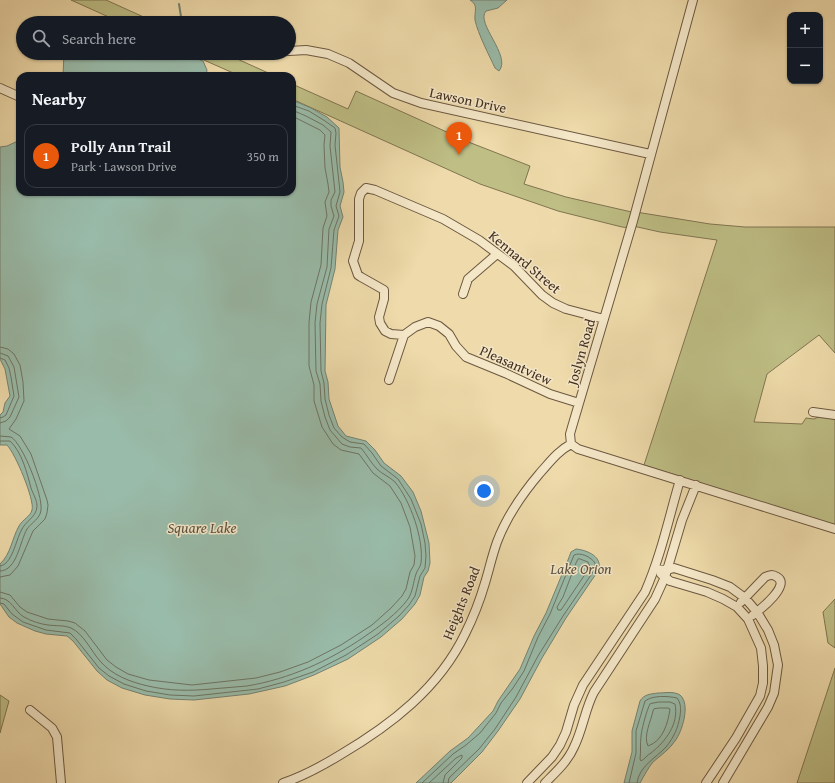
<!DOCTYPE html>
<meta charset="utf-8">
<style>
:root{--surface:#171b24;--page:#242831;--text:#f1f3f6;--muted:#9ea1a6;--line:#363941;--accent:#ea580c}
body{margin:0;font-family:"Gentium Book Plus",serif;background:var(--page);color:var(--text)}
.controls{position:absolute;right:12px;top:12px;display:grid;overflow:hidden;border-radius:8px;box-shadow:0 1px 3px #0004}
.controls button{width:36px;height:36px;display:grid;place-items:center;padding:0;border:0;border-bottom:1px solid var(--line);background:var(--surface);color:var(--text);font:20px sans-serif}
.you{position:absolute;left:484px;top:491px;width:14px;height:14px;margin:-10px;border:3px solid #fff;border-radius:50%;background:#1a73e8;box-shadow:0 0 0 6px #1a73e833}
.badge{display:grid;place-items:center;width:26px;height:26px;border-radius:50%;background:var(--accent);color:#fff;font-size:13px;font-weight:700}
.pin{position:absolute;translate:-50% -33px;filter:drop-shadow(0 1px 2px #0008)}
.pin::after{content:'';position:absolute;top:21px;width:14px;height:12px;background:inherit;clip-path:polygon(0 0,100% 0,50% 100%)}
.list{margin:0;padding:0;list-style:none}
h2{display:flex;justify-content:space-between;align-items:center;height:52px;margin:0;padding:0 16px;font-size:17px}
h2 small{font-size:13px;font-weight:400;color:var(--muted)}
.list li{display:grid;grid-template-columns:26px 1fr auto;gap:12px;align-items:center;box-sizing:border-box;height:64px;margin:0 8px 8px;padding:0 8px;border:1px solid var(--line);border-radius:12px}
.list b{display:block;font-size:15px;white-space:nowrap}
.list p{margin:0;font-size:13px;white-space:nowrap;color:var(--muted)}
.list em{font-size:13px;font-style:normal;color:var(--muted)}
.icon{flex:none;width:22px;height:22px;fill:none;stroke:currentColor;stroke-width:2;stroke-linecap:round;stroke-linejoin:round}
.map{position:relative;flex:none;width:835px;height:783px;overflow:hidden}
.search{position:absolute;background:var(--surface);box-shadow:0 1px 3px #0004;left:16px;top:16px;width:280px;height:44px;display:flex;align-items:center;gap:10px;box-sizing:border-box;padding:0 14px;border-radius:22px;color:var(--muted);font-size:15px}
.panel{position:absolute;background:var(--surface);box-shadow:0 1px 3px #0004;left:16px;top:72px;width:280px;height:124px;border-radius:12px}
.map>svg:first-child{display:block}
.green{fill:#bebe85;stroke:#807551}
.water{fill:#99bba9;stroke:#768271}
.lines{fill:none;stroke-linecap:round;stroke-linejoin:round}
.shore{stroke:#6d7463;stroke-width:1}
.stream{stroke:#768271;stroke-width:2}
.minor-casing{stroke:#6c5840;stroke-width:10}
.minor{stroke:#f4e7c8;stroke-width:8}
.labels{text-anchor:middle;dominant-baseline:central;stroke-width:3;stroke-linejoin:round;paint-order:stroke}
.street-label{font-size:14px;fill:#412c1d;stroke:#f4e7c8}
.water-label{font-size:15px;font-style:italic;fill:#575040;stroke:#f4e7c8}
</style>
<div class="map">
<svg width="835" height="783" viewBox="0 0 835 783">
<rect width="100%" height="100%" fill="#eedaaa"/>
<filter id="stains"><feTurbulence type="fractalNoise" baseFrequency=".005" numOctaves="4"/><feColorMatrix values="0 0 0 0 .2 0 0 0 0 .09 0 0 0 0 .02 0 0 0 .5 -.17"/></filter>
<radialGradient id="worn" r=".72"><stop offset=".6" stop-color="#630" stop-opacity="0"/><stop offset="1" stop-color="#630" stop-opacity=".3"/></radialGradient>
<path class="green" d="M 71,0 L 106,0 L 157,23 L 122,23 Z
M 188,53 L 224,53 L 275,76 L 240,76 Z
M 292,84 L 348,109 L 356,91 L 471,143 L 530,166 L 524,184 L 566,197 L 636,213 L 636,212 L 710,224 L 745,227 L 835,227 L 835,353 L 819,335 L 767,374 L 754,422 L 802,424 L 806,418 L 814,419 L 821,416 L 835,417 L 835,526 L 644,465 L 717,240 L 660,232 L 633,226 L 632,228 L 622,227 L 558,211 L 480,184 L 292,99 Z
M 835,599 L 835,648 L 828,643 L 823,612 Z
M 835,668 L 835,783 L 797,783 Z
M 0,695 L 9,701 L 0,733 Z"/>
<path class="water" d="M 470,0 L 507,0 L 498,8 L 486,11 C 475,23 512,56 499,71 L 495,68 C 489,55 478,34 475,20 C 474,12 479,5 470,0 Z
M 64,53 L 182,53 L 203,61 L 207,70 L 206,76 L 63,76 Z
M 292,100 L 311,108 L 327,117 L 339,128 L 340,167 L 343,182 L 344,192 L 340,206 L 343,217 L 338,230 L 335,269 L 326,305 L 325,371 L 328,382 L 329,399 L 338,426 L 346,436 L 366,441 L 375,450 L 384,463 L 401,476 L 413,492 L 421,511 L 429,543 L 430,563 L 428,571 L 424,577 L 420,595 L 415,604 L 402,619 L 381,637 L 348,659 L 314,675 L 285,686 L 249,694 L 194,700 L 170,699 L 145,695 L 122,688 L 107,680 L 97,671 L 73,641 L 67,636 L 46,634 L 35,631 L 17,623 L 9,617 L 0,604 L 0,564 C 11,554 12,538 19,526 C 22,520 31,516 32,510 C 35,500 15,453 7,445 L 0,445 L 0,415 L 3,412 L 5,403 L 10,396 L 5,369 L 0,359 L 0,147 L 7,146 L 20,140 L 20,192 L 292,192 Z
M 576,549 C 587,550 604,557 598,571 L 566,618 L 542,658 L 520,699 L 498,731 L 482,752 L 451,783 L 416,783 L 450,751 L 468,738 L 493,711 L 498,701 L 520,669 L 534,636 L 546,613 L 568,560 L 571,552 Z
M 658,693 C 664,693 674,691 680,695 C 691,704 682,732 675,741 C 669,750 661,755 653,762 C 648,768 644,776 640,783 L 624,783 L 632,752 L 632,731 L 640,701 C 644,694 651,694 658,693 Z"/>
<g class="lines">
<path class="shore" d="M 0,347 L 8,349 L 14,354 L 20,365 L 23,382 L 24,401 L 16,419 L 9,429 L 20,436 L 31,454 L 47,500 L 48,505 L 47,513 L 45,519 L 33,531 L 18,566 L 10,575 L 0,577
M 0,353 L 8,356 L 14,367 L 19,397 L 10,417 L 6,421 L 0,423
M 0,358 L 5,360 L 9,368 L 11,377 L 14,396 L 6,415 L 3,417 L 0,418
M 0,436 L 11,437 C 23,444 43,496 41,510 C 40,519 32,522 27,529 C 20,541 17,571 0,571
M 0,441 L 10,441 C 22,452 27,473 31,488 C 33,494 37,500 37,506 C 37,517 25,521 21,531 C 16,540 12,565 0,566
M 580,559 L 588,562 L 590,567 L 561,610 L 558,610 L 557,607 L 563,597 L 576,563 L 578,559 Z
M 0,592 L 10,595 L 20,607 L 27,612 L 48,619 L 68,621 L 75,623 L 85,631 L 107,660 L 116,667 L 128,674 L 149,680 L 192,685 L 256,678 L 280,672 L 308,662 L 341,645 L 372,625 L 391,608 L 402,596 L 406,589 L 410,572 L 414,565 L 415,556 L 410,527 L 401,503 L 390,486 L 373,473 L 359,454 L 341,450 L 333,444 L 322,427 L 314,401 L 314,385 L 309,366 L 309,323 L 311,302 L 321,265 L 323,228 L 327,216 L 325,202 L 329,192 L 328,184 L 325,168 L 324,145 L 325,135 L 320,130 L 292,116
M 0,598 C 11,598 15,612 24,617 C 31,621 40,624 48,625 C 55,626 64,625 71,628 C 84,634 91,651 100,661 C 112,675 130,682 148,686 C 169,691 190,691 211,689 C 223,688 235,687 247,686 C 289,679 329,661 364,637 C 380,626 397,614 408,599 C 413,591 413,583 416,574 C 417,570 420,568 421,563 C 424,539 410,500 395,482 C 390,477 382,474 377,469 C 371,463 367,455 361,448 L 350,447 L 342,444 L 330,430 L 325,417 L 321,401 L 320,384 L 316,371 L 315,323 L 317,304 L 327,267 L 329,229 L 334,216 L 331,206 L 331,200 L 335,192 L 330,146 L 331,132 L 323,125 L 306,116 L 292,110
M 0,603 L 4,604 L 12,614 L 23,622 L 46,630 L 70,633 L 76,639 L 99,668 L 109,676 L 124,684 L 146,691 L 170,695 L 194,696 L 258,689 L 284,682 L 313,672 L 346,655 L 378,634 L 399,616 L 409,605 L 415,596 L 420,576 L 425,568 L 426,556 L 425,543 L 421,524 L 411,499 L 398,479 L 381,466 L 372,453 L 364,444 L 350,442 L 342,437 L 334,428 L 329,415 L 325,399 L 324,383 L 321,371 L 320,323 L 322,304 L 331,268 L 334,230 L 339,216 L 336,206 L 340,192 L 335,145 L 336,133 L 335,128 L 325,121 L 309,111 L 292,105
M 659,702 L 670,702 L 675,704 C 679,724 666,741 651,753 C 647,755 645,759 641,761 L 640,759 C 641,751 640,745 641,737 C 641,731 647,709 650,704 Z
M 660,708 L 668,708 L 670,709 C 668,723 663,741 648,746 C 643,736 651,721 653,711 L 654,709 Z
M 422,783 L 453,754 L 466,745 L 480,733 L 496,713 L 501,703 L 513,688 L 524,671 L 538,637 L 550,614 L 574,555 C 581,552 591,557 595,563 L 595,569 L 563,616 L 538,656 L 516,697 L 495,729 L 479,749 L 449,778 L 448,783
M 429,783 L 456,758 L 462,755 L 462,758 L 445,775 L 443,783
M 629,783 L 636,753 L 636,731 L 645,701 C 653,695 668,696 677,698 C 681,703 681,709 680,716 C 678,728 674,737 666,747 C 656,758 639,766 637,783"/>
<path class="stream" d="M 179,4 L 182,23"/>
<g class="minor-casing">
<path id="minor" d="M 289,51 L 306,50 L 328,54 L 349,63 L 393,93 L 421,103 L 650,154
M 269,53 L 270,53
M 0,88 L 20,97
M 463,294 L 468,279 L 497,254
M 389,380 L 404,335
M 579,403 L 550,394 L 505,373 L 466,357 L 456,346 L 449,334 L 439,326 L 428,322 L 415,327 L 404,335 L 391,334 L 385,331 L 380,323 L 379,317 L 384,299 L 384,290 L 361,277 L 358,275 L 353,261 L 359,241 L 359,199 L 361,193 L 366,188 L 375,190 L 443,219 L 479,240 L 514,266 L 542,295 L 553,303 L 566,309 L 604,319
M 813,412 L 835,415
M 571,444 L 570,434 L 572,427 L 633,221 L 693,0
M 571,444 L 578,449 L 835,529
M 654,569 L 667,570 L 674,568 L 712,580 L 730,587 L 745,598 L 757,612 L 768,630 L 774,645 L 778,665 L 774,693 L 768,707 L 723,783
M 661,574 L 670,581 L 707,592 L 723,599 L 737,607 L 748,619 L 761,648 L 763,666 L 763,683 L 760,696 L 736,738 L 706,783
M 741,602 L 765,577 C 769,575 772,574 777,577 C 791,585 761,609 753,615
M 30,710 L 52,728 L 57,737 L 61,783
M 283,783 C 304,776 322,766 340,755 C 391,725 439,688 465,634 C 473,618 480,600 485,583 C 489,570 492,556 497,542 C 506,518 523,493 540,473 C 550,462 558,451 571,444
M 527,783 L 552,757 L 560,745 L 566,732 L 574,705 L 583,685 L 645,592 C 661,556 669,517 680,480
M 545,783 C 556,772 568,761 574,747 C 583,729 585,709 594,692 L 655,599 L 665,577 L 682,520 L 696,485"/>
</g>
<use href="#minor" class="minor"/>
</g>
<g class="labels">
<g class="street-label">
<text transform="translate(468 100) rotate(12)">Lawson Drive</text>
<text transform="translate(525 262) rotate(40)">Kennard Street</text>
<text transform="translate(581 352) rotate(-74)">Joslyn Road</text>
<text transform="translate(516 365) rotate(24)">Pleasantview</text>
<text transform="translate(461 603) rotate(-68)">Heights Road</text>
</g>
<g class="water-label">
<text x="202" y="527">Square Lake</text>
<text x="581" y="568">Lake Orion</text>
</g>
</g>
<rect width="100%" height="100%" filter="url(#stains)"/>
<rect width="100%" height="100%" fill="url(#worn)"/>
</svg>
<div class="controls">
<button>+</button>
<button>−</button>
</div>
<div class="you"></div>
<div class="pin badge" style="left:459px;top:155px">1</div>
<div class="search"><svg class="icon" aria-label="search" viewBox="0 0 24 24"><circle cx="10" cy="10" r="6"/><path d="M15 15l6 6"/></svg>Search here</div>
<section class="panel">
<h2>Nearby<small></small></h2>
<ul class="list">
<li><span class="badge">1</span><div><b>Polly Ann Trail</b><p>Park · Lawson Drive</p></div><em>350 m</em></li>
</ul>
</section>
</div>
